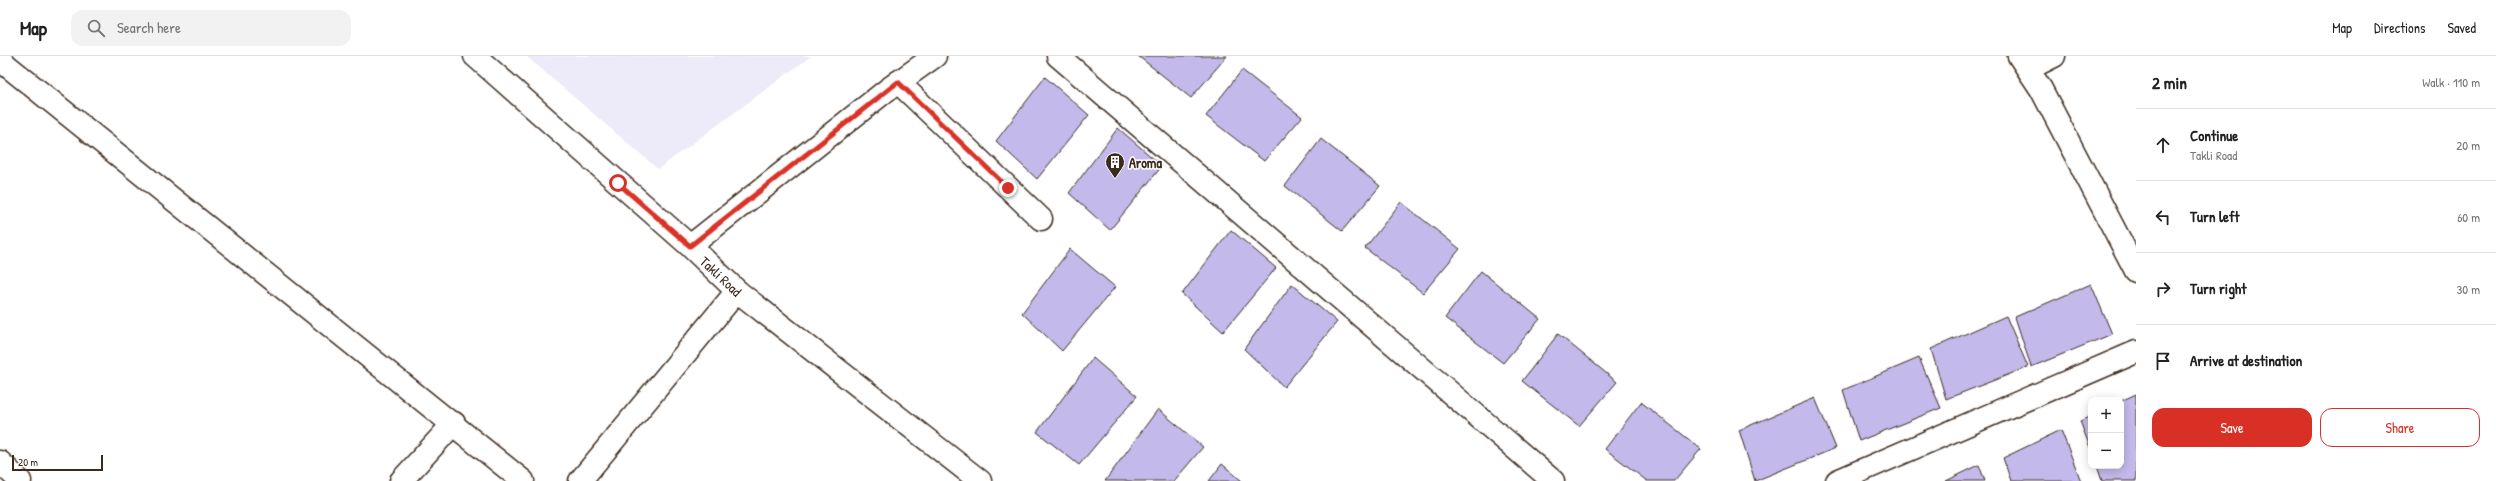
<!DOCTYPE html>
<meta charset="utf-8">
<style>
:root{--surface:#fff;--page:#f2f2f2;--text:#222;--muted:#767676;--line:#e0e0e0;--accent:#d93025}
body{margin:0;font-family:"Patrick Hand",sans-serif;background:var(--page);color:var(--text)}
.controls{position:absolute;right:12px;bottom:12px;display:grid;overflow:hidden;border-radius:8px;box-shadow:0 2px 10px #0003}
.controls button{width:36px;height:36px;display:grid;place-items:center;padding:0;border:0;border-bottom:1px solid var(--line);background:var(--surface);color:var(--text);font:20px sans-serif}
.scale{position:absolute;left:12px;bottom:10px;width:91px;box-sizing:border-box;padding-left:4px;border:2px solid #3b2a1e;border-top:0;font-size:11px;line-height:14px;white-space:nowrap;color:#3b2a1e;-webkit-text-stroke:3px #fff;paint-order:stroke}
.stop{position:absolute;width:12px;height:12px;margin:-9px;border:3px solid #d93025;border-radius:50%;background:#fff}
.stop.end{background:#d93025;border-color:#fff;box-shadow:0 1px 4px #0008}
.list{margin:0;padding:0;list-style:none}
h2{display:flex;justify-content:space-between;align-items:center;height:52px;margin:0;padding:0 16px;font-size:17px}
h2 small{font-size:13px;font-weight:400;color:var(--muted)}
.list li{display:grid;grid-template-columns:26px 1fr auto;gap:12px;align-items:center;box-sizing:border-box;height:72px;padding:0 16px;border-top:1px solid var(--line)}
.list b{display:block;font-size:15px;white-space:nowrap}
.list p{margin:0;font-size:13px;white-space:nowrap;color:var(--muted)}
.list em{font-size:13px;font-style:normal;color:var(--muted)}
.actions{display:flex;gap:8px;padding:12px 16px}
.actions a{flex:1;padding:9px 0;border:1px solid var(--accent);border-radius:12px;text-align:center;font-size:14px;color:var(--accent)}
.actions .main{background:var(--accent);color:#fff}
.icon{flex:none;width:22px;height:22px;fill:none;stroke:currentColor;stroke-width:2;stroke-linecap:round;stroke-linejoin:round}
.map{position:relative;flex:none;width:2136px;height:425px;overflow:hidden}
header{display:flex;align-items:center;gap:24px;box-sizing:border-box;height:56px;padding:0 20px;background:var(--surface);border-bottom:1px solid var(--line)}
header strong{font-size:19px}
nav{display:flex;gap:22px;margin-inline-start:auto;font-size:14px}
.search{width:280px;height:36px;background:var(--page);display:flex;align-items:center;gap:10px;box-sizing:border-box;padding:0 14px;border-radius:12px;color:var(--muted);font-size:15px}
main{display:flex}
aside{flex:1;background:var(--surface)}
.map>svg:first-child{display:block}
.built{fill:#edeaf9}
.building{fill:#c3b9eb;stroke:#3b2a1e}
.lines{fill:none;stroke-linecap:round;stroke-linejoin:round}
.minor-casing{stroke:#3b2a1e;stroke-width:25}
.major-casing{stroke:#3b2a1e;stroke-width:25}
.minor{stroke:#fff;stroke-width:22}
.major{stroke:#fff;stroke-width:22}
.route{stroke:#d93025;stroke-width:5}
.labels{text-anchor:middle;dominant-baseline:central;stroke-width:3;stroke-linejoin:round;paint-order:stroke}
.poi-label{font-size:14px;font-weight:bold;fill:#3b2a1e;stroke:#fff;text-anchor:start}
.street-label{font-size:14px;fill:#3b2a1e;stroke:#fff}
</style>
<header>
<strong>Map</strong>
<div class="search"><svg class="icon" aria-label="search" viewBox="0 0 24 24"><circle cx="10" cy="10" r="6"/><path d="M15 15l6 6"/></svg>Search here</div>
<nav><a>Map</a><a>Directions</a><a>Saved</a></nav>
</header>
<main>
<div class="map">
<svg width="2136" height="425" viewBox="0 0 2136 425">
<rect width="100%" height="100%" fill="#fff"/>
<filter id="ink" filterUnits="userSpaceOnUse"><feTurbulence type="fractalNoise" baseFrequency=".025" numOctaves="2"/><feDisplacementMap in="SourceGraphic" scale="8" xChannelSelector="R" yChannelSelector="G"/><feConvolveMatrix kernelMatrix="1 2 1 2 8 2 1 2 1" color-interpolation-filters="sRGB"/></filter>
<g filter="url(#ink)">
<path class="built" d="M 526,0 L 811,0 L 658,113 Z"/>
<path class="building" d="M 1138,0 L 1227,0 L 1191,42 Z
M 1242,14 L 1302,61 L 1264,105 L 1206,60 Z
M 1045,21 L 1089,59 L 1037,123 L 996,85 Z
M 1118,72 L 1162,110 L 1110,174 L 1069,137 Z
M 1321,83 L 1380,130 L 1342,175 L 1285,130 Z
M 1401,146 L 1460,193 L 1423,237 L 1365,192 Z
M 1231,174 L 1276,212 L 1223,276 L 1182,238 Z
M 1070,193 L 1115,231 L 1062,295 L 1022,257 Z
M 1481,215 L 1540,263 L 1503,307 L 1445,262 Z
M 1292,228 L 1337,266 L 1284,331 L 1244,293 Z
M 2091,228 L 2112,278 L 2031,311 L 2015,261 Z
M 2006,260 L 2028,311 L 1946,343 L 1931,293 Z
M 1558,278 L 1617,326 L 1579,370 L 1522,325 Z
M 1093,302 L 1137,340 L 1079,409 L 1037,376 Z
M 1919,302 L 1941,352 L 1859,385 L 1843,334 Z
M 2136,338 L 2136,425 L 2102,425 L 2097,410 L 2121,410 L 2121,345 Z
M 1815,342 L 1836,392 L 1755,425 L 1739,374 Z
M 1641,346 L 1701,393 L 1674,425 L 1647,425 L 1605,393 Z
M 1158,353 L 1203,391 L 1174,425 L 1105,425 Z
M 2091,360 L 2091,394 L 2080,365 Z
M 2061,374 L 2081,425 L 2011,425 L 2003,402 Z
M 1222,408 L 1242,425 L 1209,425 Z
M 1979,409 L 1985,425 L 1946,425 Z"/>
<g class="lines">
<g class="minor-casing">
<path id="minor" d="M 1058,0 L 1553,425
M 2019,0 L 2041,33 L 2136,215
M 0,4 L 523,425
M 2028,13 L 2054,0
M 898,26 L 1041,163
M 0,406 L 20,425
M 401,425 L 454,367
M 580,425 L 737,235
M 1837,425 L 2136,296"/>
</g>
<g class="major-casing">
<path id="major" d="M 475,0 L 690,190 L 737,235 L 980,425
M 690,190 L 887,34 L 935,0"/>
</g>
<use href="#minor" class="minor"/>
<use href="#major" class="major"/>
</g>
</g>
<g class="lines" filter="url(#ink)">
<path class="route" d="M 618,127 L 690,190 L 898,26 L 1008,132"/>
</g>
<defs>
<g id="building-pin" transform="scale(1)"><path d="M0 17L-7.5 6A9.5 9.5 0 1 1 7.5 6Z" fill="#3b2a1e" stroke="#fff"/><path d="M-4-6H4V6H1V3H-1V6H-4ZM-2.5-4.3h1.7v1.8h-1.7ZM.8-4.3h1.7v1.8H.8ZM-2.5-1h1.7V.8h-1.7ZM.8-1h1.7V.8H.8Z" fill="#fff"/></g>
</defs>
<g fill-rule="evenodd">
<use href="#building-pin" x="1115" y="106"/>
</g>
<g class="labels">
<g class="poi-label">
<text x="1129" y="106">Aroma</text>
</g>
<g class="street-label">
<text transform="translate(721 220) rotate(43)">Takli Road</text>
</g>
</g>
</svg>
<div class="controls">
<button>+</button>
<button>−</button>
</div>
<div class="scale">20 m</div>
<div class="stop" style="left:618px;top:127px"></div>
<div class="stop end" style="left:1008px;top:132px"></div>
</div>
<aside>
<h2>2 min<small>Walk · 110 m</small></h2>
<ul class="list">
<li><svg class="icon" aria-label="ahead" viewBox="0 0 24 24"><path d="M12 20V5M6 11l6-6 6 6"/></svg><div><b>Continue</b><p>Takli Road</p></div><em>20 m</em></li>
<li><svg class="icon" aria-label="left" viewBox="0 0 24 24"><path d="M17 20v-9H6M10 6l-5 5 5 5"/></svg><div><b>Turn left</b></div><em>60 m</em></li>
<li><svg class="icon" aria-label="right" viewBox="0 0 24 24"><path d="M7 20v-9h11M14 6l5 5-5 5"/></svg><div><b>Turn right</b></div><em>30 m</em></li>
<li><svg class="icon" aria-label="arrive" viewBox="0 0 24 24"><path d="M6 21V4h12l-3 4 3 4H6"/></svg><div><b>Arrive at destination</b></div></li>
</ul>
<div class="actions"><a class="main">Save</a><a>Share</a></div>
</aside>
</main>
